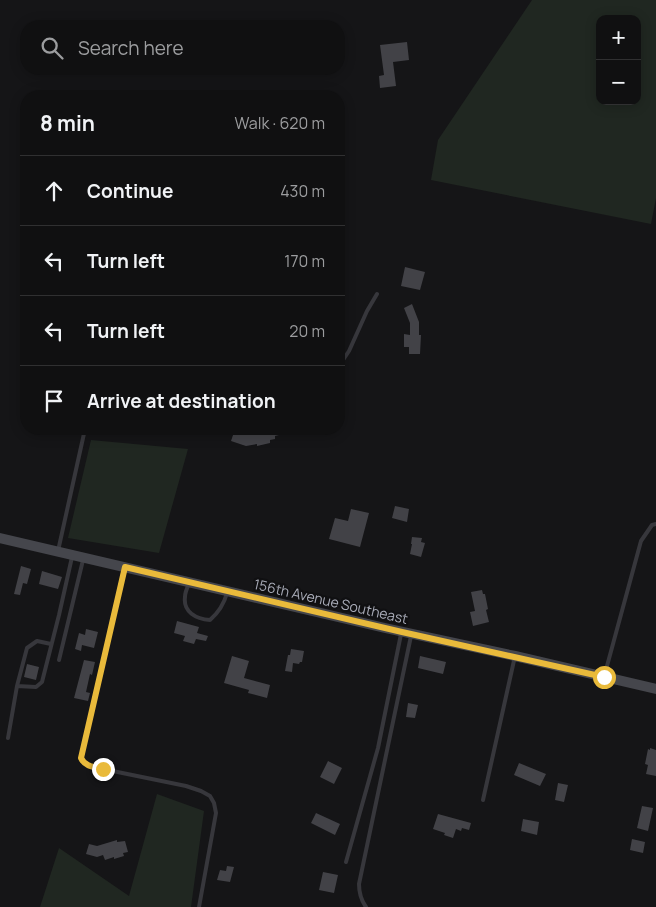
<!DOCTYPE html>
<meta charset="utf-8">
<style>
:root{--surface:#101011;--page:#19191a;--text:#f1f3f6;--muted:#9c9d9f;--line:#303031}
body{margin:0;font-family:Manrope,sans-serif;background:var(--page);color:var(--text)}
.controls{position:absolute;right:15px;top:15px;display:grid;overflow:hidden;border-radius:10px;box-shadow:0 2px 12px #0003}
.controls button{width:45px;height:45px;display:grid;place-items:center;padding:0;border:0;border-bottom:1px solid var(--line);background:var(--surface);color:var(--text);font:25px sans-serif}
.stop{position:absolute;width:15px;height:15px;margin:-11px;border:4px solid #e9ba3b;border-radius:50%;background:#fff}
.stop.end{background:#e9ba3b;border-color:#fff;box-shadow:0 1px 5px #0008}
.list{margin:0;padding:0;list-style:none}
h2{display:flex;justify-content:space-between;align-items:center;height:65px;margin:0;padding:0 20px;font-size:21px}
h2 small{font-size:16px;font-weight:400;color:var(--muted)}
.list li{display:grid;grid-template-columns:32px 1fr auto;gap:15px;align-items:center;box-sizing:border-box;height:70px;padding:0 20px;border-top:1px solid var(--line)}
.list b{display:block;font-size:19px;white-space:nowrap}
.list em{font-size:16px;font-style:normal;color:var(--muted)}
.icon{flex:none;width:28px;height:28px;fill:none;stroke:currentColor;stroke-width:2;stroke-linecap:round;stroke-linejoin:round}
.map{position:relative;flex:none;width:656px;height:907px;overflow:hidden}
.search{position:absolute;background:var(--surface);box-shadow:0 2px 12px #0003;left:20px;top:20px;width:325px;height:55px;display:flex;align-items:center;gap:12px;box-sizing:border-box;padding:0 18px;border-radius:20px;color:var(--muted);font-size:19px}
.panel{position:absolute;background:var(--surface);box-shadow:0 2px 12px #0003;left:20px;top:90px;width:325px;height:345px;border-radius:20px}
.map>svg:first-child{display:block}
.green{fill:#202721;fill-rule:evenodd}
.building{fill:#424247}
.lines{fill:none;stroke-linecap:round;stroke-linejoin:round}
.lane{stroke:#37373c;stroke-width:4}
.secondary{stroke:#45464c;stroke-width:10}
.route{stroke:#e9ba3b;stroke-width:6}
.labels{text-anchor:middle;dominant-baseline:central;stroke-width:4.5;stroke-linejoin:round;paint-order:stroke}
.street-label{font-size:14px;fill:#a8abb7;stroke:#101012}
</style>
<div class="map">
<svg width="656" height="907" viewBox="0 0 656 907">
<rect width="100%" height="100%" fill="#151517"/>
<path class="green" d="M 532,0 L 656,0 L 656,198 L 651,224 L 431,180 L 438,140 ZM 600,19 L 637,19 L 637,101 L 600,101 Z
M 91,440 L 188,449 L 159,553 L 68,538 Z
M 157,794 L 204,811 L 191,907 L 40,907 L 59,848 L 129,896 Z"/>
<path class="building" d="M 407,42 L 409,60 L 393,62 L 396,86 L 380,88 L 379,76 L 384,75 L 380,45 Z
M 405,267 L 425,272 L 420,290 L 401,286 Z
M 412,304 L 419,322 L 419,335 L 421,335 L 420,354 L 409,354 L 409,347 L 404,347 L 404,334 L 410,335 L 410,323 L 404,308 Z
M 235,429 L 278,429 L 279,435 L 275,436 L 275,439 L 270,440 L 270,443 L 257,446 L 257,444 L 246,446 L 231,441 Z
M 395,506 L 409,509 L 407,522 L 392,518 Z
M 351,509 L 369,513 L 360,547 L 329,539 L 335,518 L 348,521 Z
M 412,537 L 422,538 L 421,542 L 425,543 L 421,557 L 410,554 L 412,544 L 411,544 Z
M 21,566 L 31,569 L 27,584 L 23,583 L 20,595 L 14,594 Z
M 42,571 L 62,577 L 58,589 L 39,584 Z
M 482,590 L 483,594 L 485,594 L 488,609 L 486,610 L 489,622 L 473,626 L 470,612 L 475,611 L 471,592 Z
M 177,621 L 199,627 L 197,633 L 208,636 L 206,641 L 196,639 L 194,644 L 183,641 L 185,636 L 174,633 Z
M 86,629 L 98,632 L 94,648 L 82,645 L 81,651 L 75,649 L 79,633 L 85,635 Z
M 291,649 L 304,651 L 302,662 L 300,662 L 299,664 L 293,663 L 292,672 L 285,671 L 288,655 L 290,655 Z
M 232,656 L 249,661 L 244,678 L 270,685 L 267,698 L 248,693 L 249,690 L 224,683 Z
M 420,656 L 446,662 L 443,674 L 418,668 Z
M 84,660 L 95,662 L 92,675 L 90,674 L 86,692 L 90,693 L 88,701 L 74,698 Z
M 27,664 L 39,667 L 36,680 L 24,677 Z
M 408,703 L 418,705 L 415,718 L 406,717 Z
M 650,748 L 656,750 L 656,776 L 646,774 L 648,765 L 645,764 L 648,749 L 650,750 Z
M 328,761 L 342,768 L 334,784 L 320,777 Z
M 519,763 L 546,774 L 540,786 L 514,775 Z
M 558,783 L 568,785 L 564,802 L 555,800 Z
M 642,806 L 653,808 L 648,831 L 637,828 Z
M 316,813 L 340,824 L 335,835 L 311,823 Z
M 438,814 L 471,823 L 469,830 L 462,828 L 461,831 L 456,829 L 453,838 L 444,835 L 445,833 L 433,829 Z
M 523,819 L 539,822 L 537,835 L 521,831 Z
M 632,839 L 645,842 L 643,853 L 630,850 Z
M 117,840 L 117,842 L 125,841 L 128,852 L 123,853 L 124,856 L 114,859 L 114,857 L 105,860 L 103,855 L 97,857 L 86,854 L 89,844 L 97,846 Z
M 227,866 L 234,867 L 230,882 L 217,880 L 220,870 L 226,871 Z
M 323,872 L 338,875 L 334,893 L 319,890 Z"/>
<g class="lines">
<path class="lane" d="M 339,366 L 349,351 L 367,311 L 377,294
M 58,551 L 85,429
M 124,569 L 81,758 L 83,762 L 93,767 L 186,786 L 201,791 L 210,796 L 214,803 L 216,813 L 199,907
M 189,584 C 187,588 185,593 185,597 C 183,612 196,619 210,620 C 218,613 224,604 227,593
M 59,660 L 83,560
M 604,677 L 641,541 L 652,525 L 656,524
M 17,686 L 27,648 L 37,641 L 51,644
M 8,738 L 17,686 L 36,687 L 42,682 L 59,615 L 72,557
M 483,800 L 515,656
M 346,862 L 378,748 L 401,634
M 366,907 C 361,900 359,893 359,884 L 411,636"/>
<path class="secondary" d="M 0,538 L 385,628 L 515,656 L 656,689"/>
</g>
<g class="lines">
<path class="route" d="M 103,769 C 95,767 85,767 81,758 L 125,567 L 402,632 L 604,677"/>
</g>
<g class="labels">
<g class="street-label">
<text transform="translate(331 601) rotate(13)">156th Avenue Southeast</text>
</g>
</g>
</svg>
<div class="controls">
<button>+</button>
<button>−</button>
</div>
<div class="stop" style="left:604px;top:677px"></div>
<div class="stop end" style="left:103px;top:769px"></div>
<div class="search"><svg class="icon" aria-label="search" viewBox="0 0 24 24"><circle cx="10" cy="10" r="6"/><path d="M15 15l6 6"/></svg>Search here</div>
<section class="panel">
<h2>8 min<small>Walk · 620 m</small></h2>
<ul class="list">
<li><svg class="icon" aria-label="ahead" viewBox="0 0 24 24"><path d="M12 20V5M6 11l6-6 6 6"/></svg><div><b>Continue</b></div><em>430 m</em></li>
<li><svg class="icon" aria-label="left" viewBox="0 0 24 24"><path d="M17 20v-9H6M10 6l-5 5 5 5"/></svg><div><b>Turn left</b></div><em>170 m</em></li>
<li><svg class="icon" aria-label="left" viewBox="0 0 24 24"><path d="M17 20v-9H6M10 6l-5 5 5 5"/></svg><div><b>Turn left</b></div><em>20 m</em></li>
<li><svg class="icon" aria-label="arrive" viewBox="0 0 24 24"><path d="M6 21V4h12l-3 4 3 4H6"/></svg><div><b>Arrive at destination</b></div></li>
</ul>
</section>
</div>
